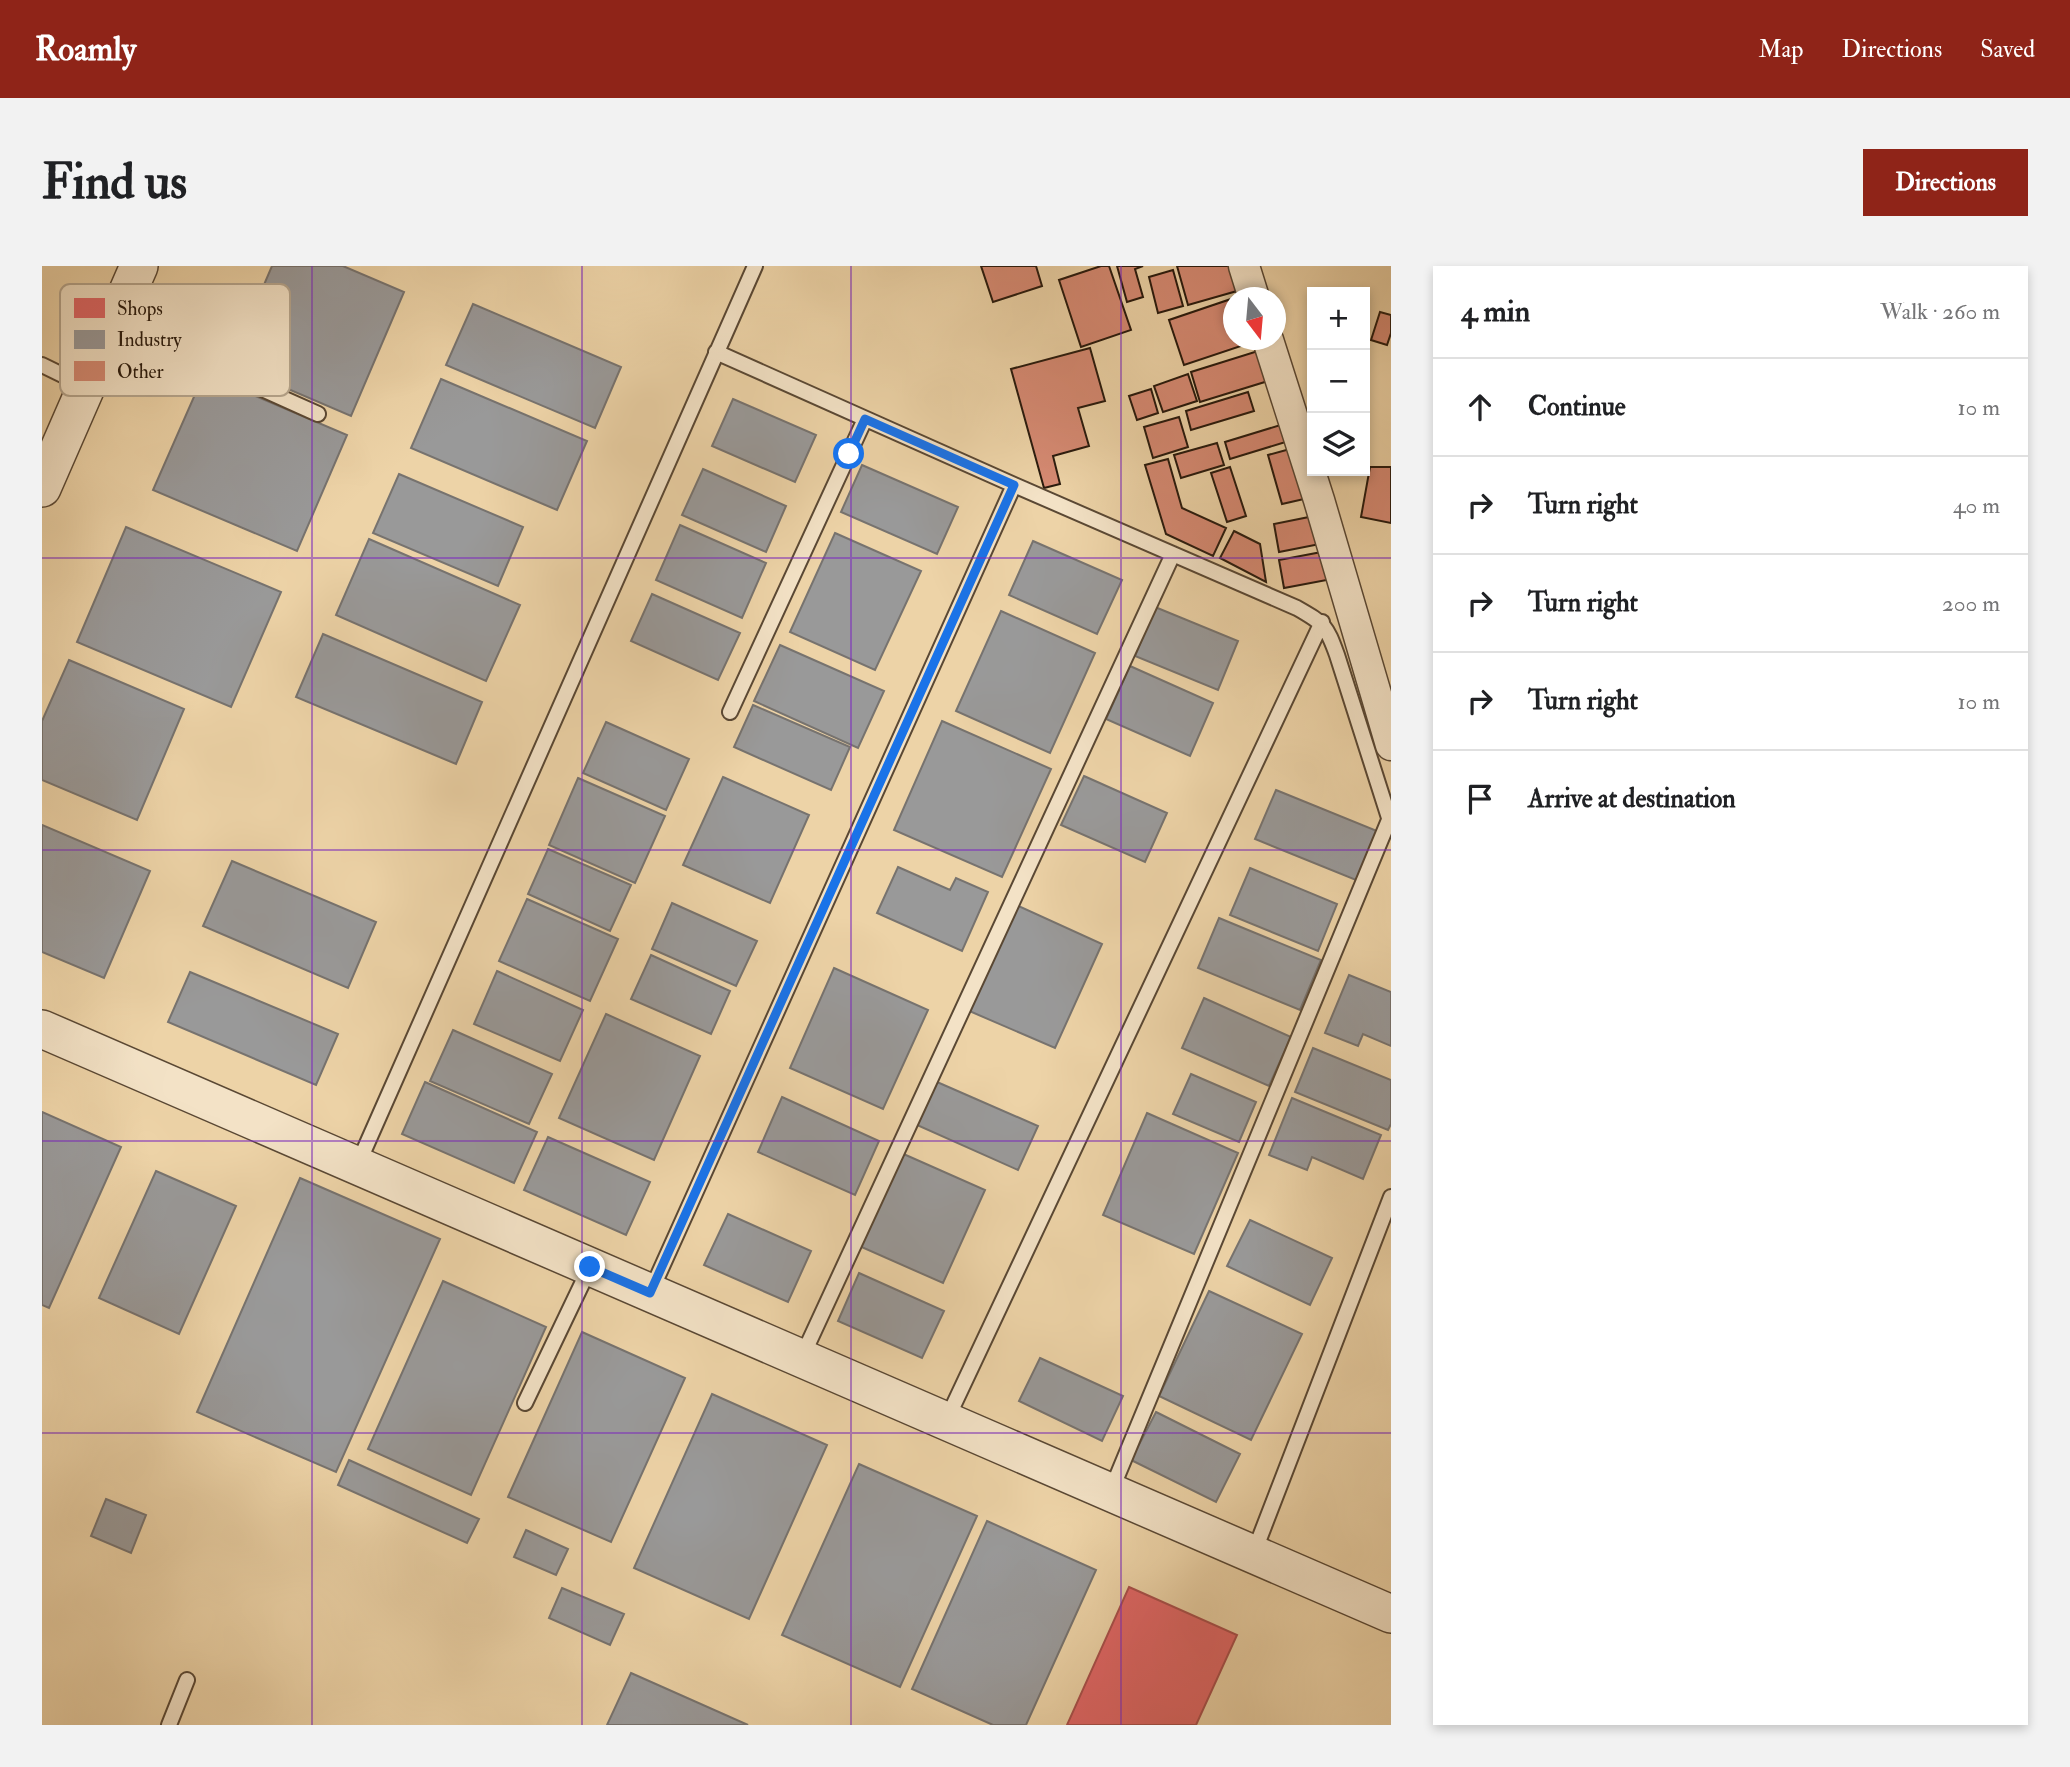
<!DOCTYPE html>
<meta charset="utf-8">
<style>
:root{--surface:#fff;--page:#f2f2f2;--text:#202124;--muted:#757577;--line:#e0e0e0;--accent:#8f2418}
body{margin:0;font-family:"IM FELL Double Pica",serif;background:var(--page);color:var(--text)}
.controls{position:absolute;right:21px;top:21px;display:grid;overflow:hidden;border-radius:0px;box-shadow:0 4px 10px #0003}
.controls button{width:63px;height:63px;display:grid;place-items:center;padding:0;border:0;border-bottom:2px solid var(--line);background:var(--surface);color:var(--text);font:35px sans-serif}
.compass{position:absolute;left:1181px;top:21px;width:63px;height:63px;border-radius:50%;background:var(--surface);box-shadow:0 4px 10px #0003;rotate:164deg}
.stop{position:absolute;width:21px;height:21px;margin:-16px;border:5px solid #1a73e8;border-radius:50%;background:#fff}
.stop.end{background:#1a73e8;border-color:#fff;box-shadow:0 2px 7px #0008}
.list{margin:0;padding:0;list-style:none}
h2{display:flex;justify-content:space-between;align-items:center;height:91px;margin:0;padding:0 28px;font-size:30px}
h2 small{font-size:23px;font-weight:400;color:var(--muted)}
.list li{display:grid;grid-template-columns:46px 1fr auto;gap:21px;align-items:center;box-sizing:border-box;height:98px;padding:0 28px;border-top:2px solid var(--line)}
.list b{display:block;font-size:26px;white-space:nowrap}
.list em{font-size:23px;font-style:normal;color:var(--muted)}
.icon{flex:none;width:38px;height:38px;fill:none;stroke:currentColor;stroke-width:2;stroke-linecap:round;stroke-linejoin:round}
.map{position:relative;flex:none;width:1349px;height:1459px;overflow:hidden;border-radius:0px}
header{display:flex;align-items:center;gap:42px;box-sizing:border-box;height:98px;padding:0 35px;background:var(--accent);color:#fff}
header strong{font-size:33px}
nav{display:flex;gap:38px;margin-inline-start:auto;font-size:24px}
.intro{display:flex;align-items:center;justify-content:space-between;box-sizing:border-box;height:168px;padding:0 42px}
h1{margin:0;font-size:49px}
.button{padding:18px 32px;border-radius:0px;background:var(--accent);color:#fff;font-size:24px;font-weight:700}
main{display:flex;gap:42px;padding:0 42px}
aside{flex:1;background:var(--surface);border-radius:0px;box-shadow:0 4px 10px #0003}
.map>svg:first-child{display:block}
.shops{fill:#e06666;stroke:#a94f4b;stroke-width:2}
.industry{fill:#999;stroke:#77736f;stroke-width:2}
.building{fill:#d68a73;stroke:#291a0d;stroke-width:2}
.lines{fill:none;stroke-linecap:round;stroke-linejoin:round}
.service-casing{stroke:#5a4834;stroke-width:18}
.minor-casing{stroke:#5a4834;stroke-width:33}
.tertiary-casing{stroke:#5a4834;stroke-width:40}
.service{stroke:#f3e2c6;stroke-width:14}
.minor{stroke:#f3e2c6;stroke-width:30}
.tertiary{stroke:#f3e2c6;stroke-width:37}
.route{stroke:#1a73e8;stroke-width:9}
.grid{fill:none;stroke:#7b2cbf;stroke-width:2;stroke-opacity:0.55}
.key{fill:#f3e2c6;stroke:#b6a68e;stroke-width:2}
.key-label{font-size:19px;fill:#291a0d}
</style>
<header>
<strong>Roamly</strong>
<nav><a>Map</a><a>Directions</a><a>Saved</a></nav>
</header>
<div class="intro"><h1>Find us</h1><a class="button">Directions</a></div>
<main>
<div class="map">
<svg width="1349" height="1459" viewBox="0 0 1349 1459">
<rect width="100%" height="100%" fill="#edd3a7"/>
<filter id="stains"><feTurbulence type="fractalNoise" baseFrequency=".00286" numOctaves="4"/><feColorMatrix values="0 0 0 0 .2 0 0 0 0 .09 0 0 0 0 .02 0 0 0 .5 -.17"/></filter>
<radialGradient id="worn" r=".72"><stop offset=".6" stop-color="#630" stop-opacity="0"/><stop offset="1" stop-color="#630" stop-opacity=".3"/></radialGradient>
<path class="shops" d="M 1087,1321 L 1195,1369 L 1154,1459 L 1025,1459 Z"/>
<path class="industry" d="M 230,0 L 301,0 L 362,26 L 309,150 L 188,98 Z
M 431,38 L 579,101 L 553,162 L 404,99 Z
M 162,108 L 305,169 L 255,285 L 111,224 Z
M 399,113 L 545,175 L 515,244 L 369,182 Z
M 691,133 L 774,169 L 753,216 L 670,180 Z
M 820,199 L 916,241 L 895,288 L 799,246 Z
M 661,203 L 744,240 L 724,286 L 640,249 Z
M 357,208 L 481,261 L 456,320 L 331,267 Z
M 638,259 L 724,297 L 700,352 L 614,314 Z
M 84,261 L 239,326 L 189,441 L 35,376 Z
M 793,267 L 879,305 L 833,404 L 748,366 Z
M 327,273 L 478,339 L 444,415 L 294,349 Z
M 991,275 L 1080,314 L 1055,368 L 967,329 Z
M 610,328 L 698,367 L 676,414 L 589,375 Z
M 1113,341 L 1196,375 L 1176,424 L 1093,390 Z
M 959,345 L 1053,387 L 1008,487 L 914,445 Z
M 281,368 L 440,436 L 414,498 L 254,431 Z
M 738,379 L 842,425 L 816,482 L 712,435 Z
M 27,394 L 142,443 L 95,554 L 0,514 L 0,455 Z
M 1088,400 L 1171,437 L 1148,490 L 1064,453 Z
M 711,439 L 808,481 L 789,524 L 692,481 Z
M 900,455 L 1009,503 L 960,611 L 852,564 Z
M 564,456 L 647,493 L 624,544 L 541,507 Z
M 1042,510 L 1125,547 L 1103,596 L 1019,559 Z
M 681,511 L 767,549 L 728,637 L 641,599 Z
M 536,512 L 623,550 L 593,617 L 507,579 Z
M 1234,524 L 1335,565 L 1314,614 L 1213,573 Z
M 0,559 L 108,605 L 62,712 L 0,686 Z
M 506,583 L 589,619 L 568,665 L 486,628 Z
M 190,595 L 334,656 L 306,722 L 161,660 Z
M 856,601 L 908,624 L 914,612 L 946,626 L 920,685 L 835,647 Z
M 1208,602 L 1295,638 L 1276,685 L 1188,649 Z
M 485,633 L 576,673 L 548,735 L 457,695 Z
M 630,637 L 715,675 L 694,720 L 610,683 Z
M 972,638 L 1060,678 L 1013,782 L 925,744 Z
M 1177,652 L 1279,694 L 1258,744 L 1156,702 Z
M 609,689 L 688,725 L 669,768 L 589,733 Z
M 792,702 L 886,744 L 841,843 L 748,802 Z
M 455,705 L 541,744 L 518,795 L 432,758 Z
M 148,706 L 296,768 L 274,819 L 126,756 Z
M 1307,709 L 1349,726 L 1349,780 L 1321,768 L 1316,780 L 1283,767 Z
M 1162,732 L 1249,771 L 1227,820 L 1140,782 Z
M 564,748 L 658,790 L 612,894 L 517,852 Z
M 411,764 L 510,808 L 487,858 L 388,815 Z
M 1271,782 L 1349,814 L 1349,858 L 1346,864 L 1253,826 Z
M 1149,808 L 1214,836 L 1197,876 L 1131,848 Z
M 383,816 L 495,866 L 472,917 L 360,868 Z
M 895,816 L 996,860 L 976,904 L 875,859 Z
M 740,831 L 837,875 L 813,929 L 716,886 Z
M 1250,832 L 1339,869 L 1321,913 L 1270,891 L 1265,904 L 1227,889 Z
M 0,846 L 79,881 L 7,1042 L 0,1039 Z
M 1105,847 L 1196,887 L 1152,988 L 1061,949 Z
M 506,871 L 608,916 L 584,969 L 482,924 Z
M 857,886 L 943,924 L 901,1017 L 815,979 Z
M 114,905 L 194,940 L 137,1068 L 57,1032 Z
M 258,912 L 398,973 L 294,1206 L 155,1146 Z
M 686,948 L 769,985 L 746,1036 L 662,999 Z
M 1208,954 L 1290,992 L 1268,1039 L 1185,1000 Z
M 817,1007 L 902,1045 L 880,1092 L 796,1055 Z
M 401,1015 L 504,1061 L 429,1229 L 326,1183 Z
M 1167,1025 L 1260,1068 L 1209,1174 L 1117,1130 Z
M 540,1066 L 643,1112 L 569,1276 L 466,1231 Z
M 998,1092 L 1081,1130 L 1060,1175 L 977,1135 Z
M 670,1128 L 785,1179 L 707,1353 L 592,1302 Z
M 1114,1146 L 1198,1188 L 1174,1236 L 1089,1194 Z
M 307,1194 L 437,1253 L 425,1277 L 296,1219 Z
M 817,1198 L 935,1250 L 858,1421 L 740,1369 Z
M 64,1233 L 104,1249 L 89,1287 L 49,1270 Z
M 945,1255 L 1054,1304 L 984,1459 L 951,1459 L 870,1423 Z
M 484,1264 L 526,1283 L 514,1309 L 472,1291 Z
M 520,1322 L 582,1348 L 568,1379 L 507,1352 Z
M 589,1407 L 706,1459 L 565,1459 Z"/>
<path class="building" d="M 939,0 L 994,0 L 1000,20 L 951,36 Z
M 1059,0 L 1067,0 L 1089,64 L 1039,81 L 1017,14 Z
M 1075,0 L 1101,0 L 1093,3 L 1101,31 L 1085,36 Z
M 1135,0 L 1188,0 L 1195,25 L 1146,39 Z
M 1131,4 L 1141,40 L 1116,47 L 1107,11 Z
M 1192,32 L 1192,74 L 1210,74 L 1211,76 L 1142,99 L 1127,54 Z
M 1338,46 L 1349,49 L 1349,67 L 1345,79 L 1329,74 Z
M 1048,82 L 1063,135 L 1036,142 L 1047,180 L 1011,190 L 1018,218 L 1002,222 L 969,103 Z
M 1216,85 L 1226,115 L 1158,136 L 1149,106 Z
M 1146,108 L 1155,135 L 1121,146 L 1112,120 Z
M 1109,123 L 1116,147 L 1095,154 L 1087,130 Z
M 1206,126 L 1212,145 L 1149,164 L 1144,145 Z
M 1137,151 L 1146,181 L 1111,192 L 1102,161 Z
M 1245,157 L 1250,174 L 1188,193 L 1183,176 Z
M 1175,177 L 1182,199 L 1139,212 L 1132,189 Z
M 1248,183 L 1262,233 L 1240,238 L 1226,189 Z
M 1126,193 L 1140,242 L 1184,262 L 1171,290 L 1124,268 L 1103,199 Z
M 1188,201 L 1204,250 L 1185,256 L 1169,207 Z
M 1328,201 L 1349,201 L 1349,257 L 1319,251 Z
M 1277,249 L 1283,277 L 1237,286 L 1232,258 Z
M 1192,265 L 1218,278 L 1224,316 L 1178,292 Z
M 1285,285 L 1290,313 L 1242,322 L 1237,294 Z"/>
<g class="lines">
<g class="service-casing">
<path id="service" d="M 73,57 L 276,148
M 674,86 L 972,219 L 1255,342 C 1283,358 1284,359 1295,389 L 1349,558
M 0,99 L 43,120
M 688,446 L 823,153
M 316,898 L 713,0
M 609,1025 L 972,219
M 760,1091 L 1131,288
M 483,1137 L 548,1001
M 905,1153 L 1280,356
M 1069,1225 L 1347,554
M 1211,1289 L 1349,931
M 127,1459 L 145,1414"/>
</g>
<g class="minor-casing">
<path id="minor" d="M 1202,0 L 1212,32
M 1226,74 L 1277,234 L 1349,479"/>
</g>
<g class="tertiary-casing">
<path id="tertiary" d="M 0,222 L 97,0
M 0,763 L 1349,1348"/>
</g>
<use href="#service" class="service"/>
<use href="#minor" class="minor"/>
<use href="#tertiary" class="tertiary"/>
</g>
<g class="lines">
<path class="route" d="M 548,1001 L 608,1027 L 972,219 L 823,153 L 807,188"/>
</g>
<path class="grid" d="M 270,0 L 270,1459M 540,0 L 540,1459M 809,0 L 809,1459M 1079,0 L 1079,1459M 0,292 L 1349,292M 0,584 L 1349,584M 0,875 L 1349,875M 0,1167 L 1349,1167"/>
<rect x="18" y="18" width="230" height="112" rx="10" class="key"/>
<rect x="32" y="32" width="31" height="20" fill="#e06666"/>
<rect x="32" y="64" width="31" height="19" fill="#999"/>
<rect x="32" y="95" width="31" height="20" fill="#d68a73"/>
<g class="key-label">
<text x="75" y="49">Shops</text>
<text x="75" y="80">Industry</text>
<text x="75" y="112">Other</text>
</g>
<rect width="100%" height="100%" filter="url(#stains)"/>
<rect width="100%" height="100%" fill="url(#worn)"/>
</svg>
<div class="controls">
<button>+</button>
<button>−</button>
<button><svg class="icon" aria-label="layers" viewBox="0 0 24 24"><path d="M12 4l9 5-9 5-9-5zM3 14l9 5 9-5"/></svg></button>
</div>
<svg class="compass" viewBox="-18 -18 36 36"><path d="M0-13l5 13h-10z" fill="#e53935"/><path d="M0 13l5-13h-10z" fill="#757577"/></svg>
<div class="stop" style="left:807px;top:188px"></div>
<div class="stop end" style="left:548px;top:1001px"></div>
</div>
<aside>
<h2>4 min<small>Walk · 260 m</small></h2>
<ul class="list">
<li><svg class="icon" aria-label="ahead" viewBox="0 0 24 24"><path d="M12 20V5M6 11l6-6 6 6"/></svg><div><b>Continue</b></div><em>10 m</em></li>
<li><svg class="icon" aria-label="right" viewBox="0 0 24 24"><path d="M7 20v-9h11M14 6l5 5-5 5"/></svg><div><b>Turn right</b></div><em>40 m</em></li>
<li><svg class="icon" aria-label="right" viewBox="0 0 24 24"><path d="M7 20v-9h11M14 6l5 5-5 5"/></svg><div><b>Turn right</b></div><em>200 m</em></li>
<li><svg class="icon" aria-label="right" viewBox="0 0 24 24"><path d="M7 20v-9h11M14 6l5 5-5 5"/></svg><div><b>Turn right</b></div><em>10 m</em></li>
<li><svg class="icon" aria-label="arrive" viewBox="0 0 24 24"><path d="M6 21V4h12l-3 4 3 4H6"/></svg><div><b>Arrive at destination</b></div></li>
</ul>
</aside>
</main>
